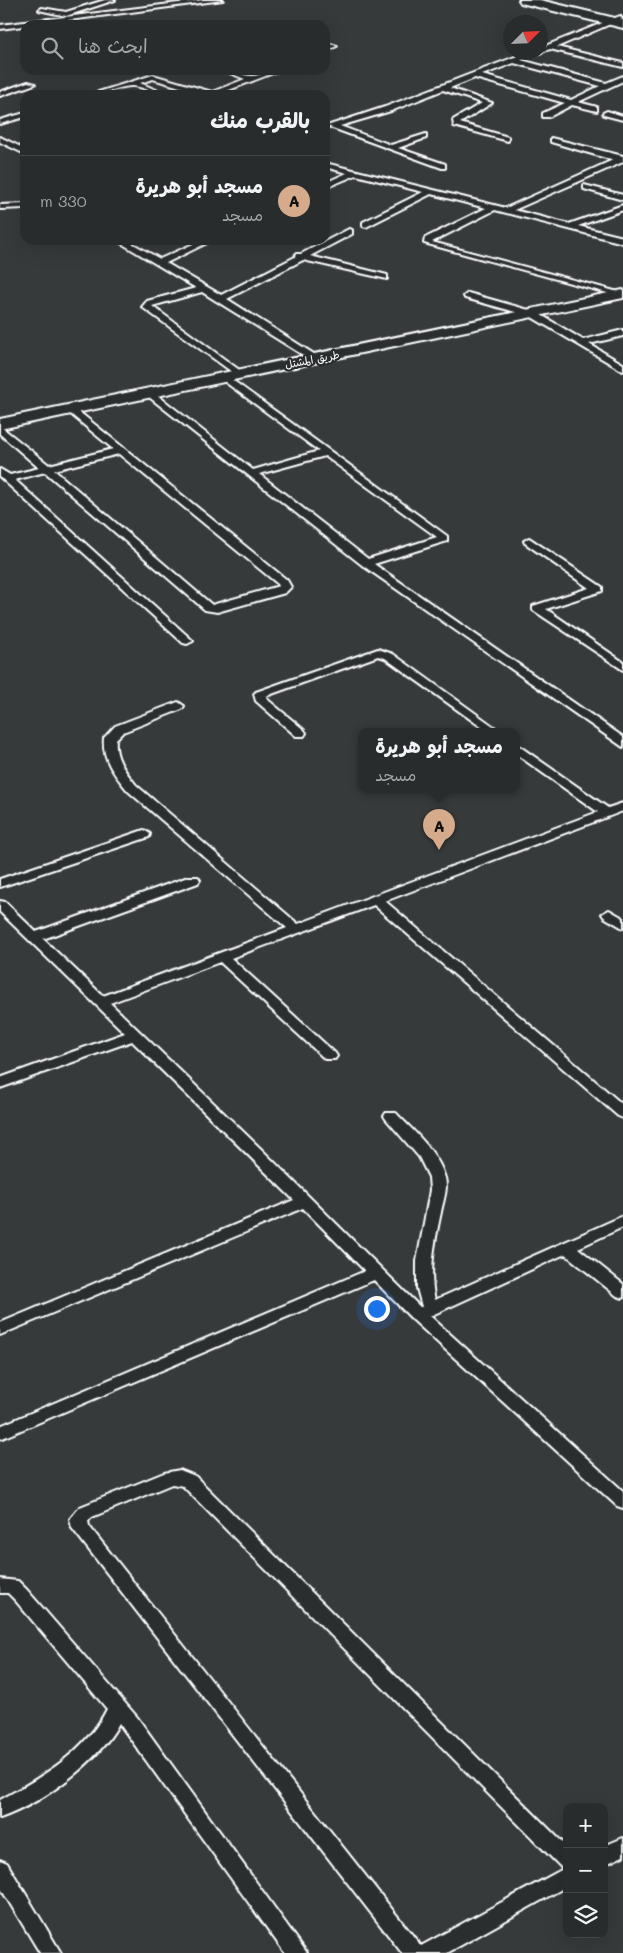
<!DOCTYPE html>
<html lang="ar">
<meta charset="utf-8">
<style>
:root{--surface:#292c2c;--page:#353838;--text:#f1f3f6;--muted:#a5a7a9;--line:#454848;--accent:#d6ab8b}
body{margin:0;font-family:Mali,"Playpen Sans Arabic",sans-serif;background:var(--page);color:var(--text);direction:rtl}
.controls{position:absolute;right:15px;bottom:15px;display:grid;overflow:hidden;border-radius:10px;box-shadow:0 5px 20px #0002}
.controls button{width:45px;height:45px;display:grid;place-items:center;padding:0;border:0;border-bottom:1px solid var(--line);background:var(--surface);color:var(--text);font:25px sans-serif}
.compass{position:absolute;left:503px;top:15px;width:45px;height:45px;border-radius:50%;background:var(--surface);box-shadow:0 5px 20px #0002;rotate:66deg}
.you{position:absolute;left:376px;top:1308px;width:18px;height:18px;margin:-12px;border:4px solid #fff;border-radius:50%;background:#1a73e8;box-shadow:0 0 0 8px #1a73e833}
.badge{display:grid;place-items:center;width:32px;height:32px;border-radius:50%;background:var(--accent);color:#111;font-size:16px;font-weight:700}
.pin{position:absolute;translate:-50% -41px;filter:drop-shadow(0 1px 2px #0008)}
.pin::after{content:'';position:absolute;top:26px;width:18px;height:15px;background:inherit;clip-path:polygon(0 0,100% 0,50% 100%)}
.popup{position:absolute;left:358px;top:728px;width:162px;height:65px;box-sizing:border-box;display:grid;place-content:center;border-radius:10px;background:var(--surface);filter:drop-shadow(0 1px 4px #0005);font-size:16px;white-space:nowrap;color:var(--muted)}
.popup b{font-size:19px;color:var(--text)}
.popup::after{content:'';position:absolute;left:50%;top:100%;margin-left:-10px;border:10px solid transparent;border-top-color:var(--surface)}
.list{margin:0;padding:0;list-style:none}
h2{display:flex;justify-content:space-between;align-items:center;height:65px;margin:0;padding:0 20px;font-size:21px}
h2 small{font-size:16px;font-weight:400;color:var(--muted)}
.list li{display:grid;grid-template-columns:32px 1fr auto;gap:15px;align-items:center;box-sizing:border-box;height:90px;padding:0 20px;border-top:1px solid var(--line)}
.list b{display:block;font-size:19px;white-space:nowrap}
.list p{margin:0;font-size:16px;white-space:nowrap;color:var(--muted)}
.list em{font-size:16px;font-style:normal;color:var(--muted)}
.icon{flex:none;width:28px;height:28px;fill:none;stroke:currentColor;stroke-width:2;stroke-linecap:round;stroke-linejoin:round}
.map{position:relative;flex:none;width:623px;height:1953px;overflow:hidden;direction:ltr}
.search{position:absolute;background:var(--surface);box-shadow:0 5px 20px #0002;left:20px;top:20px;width:310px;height:55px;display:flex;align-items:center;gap:12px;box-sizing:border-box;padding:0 18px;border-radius:15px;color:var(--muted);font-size:19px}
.panel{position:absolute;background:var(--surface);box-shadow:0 5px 20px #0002;left:20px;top:90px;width:310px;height:155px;border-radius:15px;direction:rtl}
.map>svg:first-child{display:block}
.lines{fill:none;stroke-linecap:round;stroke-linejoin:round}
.minor-casing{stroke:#fff;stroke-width:4}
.primary-casing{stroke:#fff;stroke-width:4}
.trunk-casing{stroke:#fff;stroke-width:4}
.minor{fill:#2a2d2e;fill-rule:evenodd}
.primary{fill:#2a2d2e;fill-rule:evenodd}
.trunk{fill:#2a2d2e;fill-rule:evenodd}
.labels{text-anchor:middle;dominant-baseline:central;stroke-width:4.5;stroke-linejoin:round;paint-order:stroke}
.far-street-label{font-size:11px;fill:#fff;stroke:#2a2d2e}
</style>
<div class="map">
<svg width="623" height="1953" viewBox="0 0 623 1953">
<rect width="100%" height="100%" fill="#373a3b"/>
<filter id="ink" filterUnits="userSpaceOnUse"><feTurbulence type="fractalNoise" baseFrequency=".02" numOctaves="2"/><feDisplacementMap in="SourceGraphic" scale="10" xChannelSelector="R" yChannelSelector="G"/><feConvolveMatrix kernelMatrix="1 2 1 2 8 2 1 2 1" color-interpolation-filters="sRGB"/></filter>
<g filter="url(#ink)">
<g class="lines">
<g class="minor-casing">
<path id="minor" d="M 105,0 L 115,0 L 66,16 L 39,10 L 42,8 L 66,12 Z
M 203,0 L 223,0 L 0,29 L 0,25 Z
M 620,16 L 622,19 L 557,47 L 623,63 L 623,67 L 550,49 L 521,60 L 606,83 L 623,76 L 623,81 L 578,102 L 597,107 L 597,111 L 572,105 L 549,117 L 543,117 L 543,113 L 565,103 L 475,78 L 450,88 L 492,103 L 460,123 L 508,137 L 508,141 L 454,126 L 453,120 L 482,103 L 443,90 L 391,111 L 340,126 L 391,145 L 426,134 L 426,138 L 398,148 L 445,164 L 445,168 L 442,168 L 327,126 L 385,107 L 528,52 L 540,52 L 540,48 ZM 514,63 L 600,86 L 571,100 L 482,75 Z
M 330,44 L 337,46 L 325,51 L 325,47 Z
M 222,70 C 232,70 246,77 253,76 C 263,75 270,70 281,70 L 216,95 L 207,95 L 153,79 L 140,83 L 168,95 C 154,95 144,86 133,86 C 121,85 104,95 89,95 L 153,75 L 212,92 L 245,79 Z
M 28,82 L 35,84 L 0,96 L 0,92 Z
M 607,111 L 623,116 L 623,120 L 604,115 L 603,113 Z
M 25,113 L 25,117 L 0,124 L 0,120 Z
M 0,137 L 25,149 L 25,154 L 0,142 Z
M 551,138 L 623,156 L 623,162 L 514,210 L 569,224 L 623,205 L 623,210 L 578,226 L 623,237 L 623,243 L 495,210 L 432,242 L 622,293 L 622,297 L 424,243 L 425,238 L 486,208 L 431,194 L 366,227 L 363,226 L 363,222 L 423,192 L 356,175 L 325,188 L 325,183 L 347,173 L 325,167 L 325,163 L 506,208 L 613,160 L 551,142 Z
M 584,185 L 623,195 L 623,200 L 584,189 Z
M 25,204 L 25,208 L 0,209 L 0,205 Z
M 349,229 L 352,230 L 352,234 L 310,256 L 387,275 L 387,279 L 303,260 L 227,299 L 317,356 L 317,360 L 311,360 L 202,292 L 152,306 L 242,372 L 242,376 L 239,377 L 142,307 L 147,301 L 196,288 L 116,240 L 126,240 L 160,259 L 202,240 L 213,240 L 166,263 L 221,295 L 295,257 L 296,254 L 301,254 Z
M 468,293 L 536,312 L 583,340 L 623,330 L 623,336 L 589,344 L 623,364 L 623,371 L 530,316 L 465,298 L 464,296 Z
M 224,374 L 447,536 L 447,541 L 374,564 L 623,737 L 623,747 L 362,565 L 144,393 L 152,391 L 253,470 L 319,451 L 221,379 L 219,377 ZM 325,456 L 437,537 L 368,559 L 259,474 Z
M 67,407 L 73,407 L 287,580 L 291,587 L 285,593 L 217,612 L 205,610 L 45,472 L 15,480 L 193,641 L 187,644 L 183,643 L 0,477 L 0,469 L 10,475 L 39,468 L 0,434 L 0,426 L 49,465 L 113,449 L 67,411 ZM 119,454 L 278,584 L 279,586 L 212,605 L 54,470 Z
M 529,538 L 602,587 L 602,591 L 546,609 L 623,662 L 623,670 L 533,610 L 533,606 L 589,588 L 525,543 L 524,541 Z
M 378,649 L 393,654 L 500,731 L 487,731 L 385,658 L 378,656 L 266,696 L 268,700 L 304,730 L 306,733 L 304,736 L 296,736 L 256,701 L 254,694 L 256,692 Z
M 178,702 L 184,706 L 182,709 L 123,732 L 116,739 C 114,758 125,771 136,785 L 298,924 L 598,812 L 516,754 L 516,744 L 608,808 L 623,803 L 623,811 L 385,901 L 623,1105 L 623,1118 L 618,1116 L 374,905 L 231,958 L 335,1053 L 337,1056 L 335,1059 L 325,1059 L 220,962 L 110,1003 L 262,1150 L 420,1307 L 422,1307 L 417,1288 L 417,1261 L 430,1190 L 429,1177 L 419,1157 L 386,1119 L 384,1116 L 386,1113 L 396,1113 C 413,1131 438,1152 445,1178 C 448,1189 443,1201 441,1212 C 435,1241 428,1272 435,1300 L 623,1216 L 623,1227 L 578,1248 L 623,1284 L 623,1298 L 617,1296 L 565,1254 L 430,1316 L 623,1491 L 623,1508 L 617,1506 L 412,1319 L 374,1280 L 0,1439 L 0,1426 L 365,1271 L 303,1208 L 0,1335 L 0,1323 L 294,1200 L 132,1041 L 0,1088 L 0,1078 L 125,1033 L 0,912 L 0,901 L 5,902 L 36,932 L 188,877 L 198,877 L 200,880 L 198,883 L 43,939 L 103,996 L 287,928 L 128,791 C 115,775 102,760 104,738 L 115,726 Z
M 144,830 L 150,834 L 149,837 L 0,887 L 0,879 Z
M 609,910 L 623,918 L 623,928 L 604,917 L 602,914 Z
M 180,1470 L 195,1476 L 567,1847 L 567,1886 L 447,1953 L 402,1953 L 72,1528 L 70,1519 L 80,1507 L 164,1473 ZM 172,1484 L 183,1486 L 560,1866 L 565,1868 L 421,1946 L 89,1526 L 88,1521 L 92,1517 Z
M 0,1579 L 18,1581 L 27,1590 L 137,1717 L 307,1953 L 285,1953 L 119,1723 C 99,1762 41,1804 0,1818 L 0,1800 C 42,1777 85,1753 107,1709 L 15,1600 L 8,1593 L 0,1593 Z
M 623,1838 L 623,1856 L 604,1865 L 604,1846 Z
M 0,1860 L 7,1863 L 61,1953 L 40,1953 L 0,1887 Z"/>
</g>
<g class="primary-casing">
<path id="primary" d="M 623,290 L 623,298 L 0,429 L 0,419 Z"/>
</g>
<g class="trunk-casing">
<path id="trunk" d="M 519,0 L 540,0 L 623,20 L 623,28 L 521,3 Z"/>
</g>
<use href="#minor" class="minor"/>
<use href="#primary" class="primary"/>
<use href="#trunk" class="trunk"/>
</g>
</g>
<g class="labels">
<g class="far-street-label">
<text transform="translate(312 359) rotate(-11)">طريق المشتل</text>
</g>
</g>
</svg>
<div class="controls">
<button>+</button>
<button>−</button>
<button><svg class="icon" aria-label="layers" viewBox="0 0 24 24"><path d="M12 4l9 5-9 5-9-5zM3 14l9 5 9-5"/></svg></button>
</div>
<svg class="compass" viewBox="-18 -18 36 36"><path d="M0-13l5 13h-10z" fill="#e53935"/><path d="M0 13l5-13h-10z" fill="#a5a7a9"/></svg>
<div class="you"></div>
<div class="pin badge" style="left:439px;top:850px">A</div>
<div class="popup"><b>مسجد أبو هريرة</b>مسجد</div>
<div class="search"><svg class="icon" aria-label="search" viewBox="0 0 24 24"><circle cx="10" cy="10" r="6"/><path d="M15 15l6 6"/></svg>ابحث هنا</div>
<section class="panel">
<h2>بالقرب منك<small></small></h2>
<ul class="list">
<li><span class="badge">A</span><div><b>مسجد أبو هريرة</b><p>مسجد</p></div><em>330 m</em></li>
</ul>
</section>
</div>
